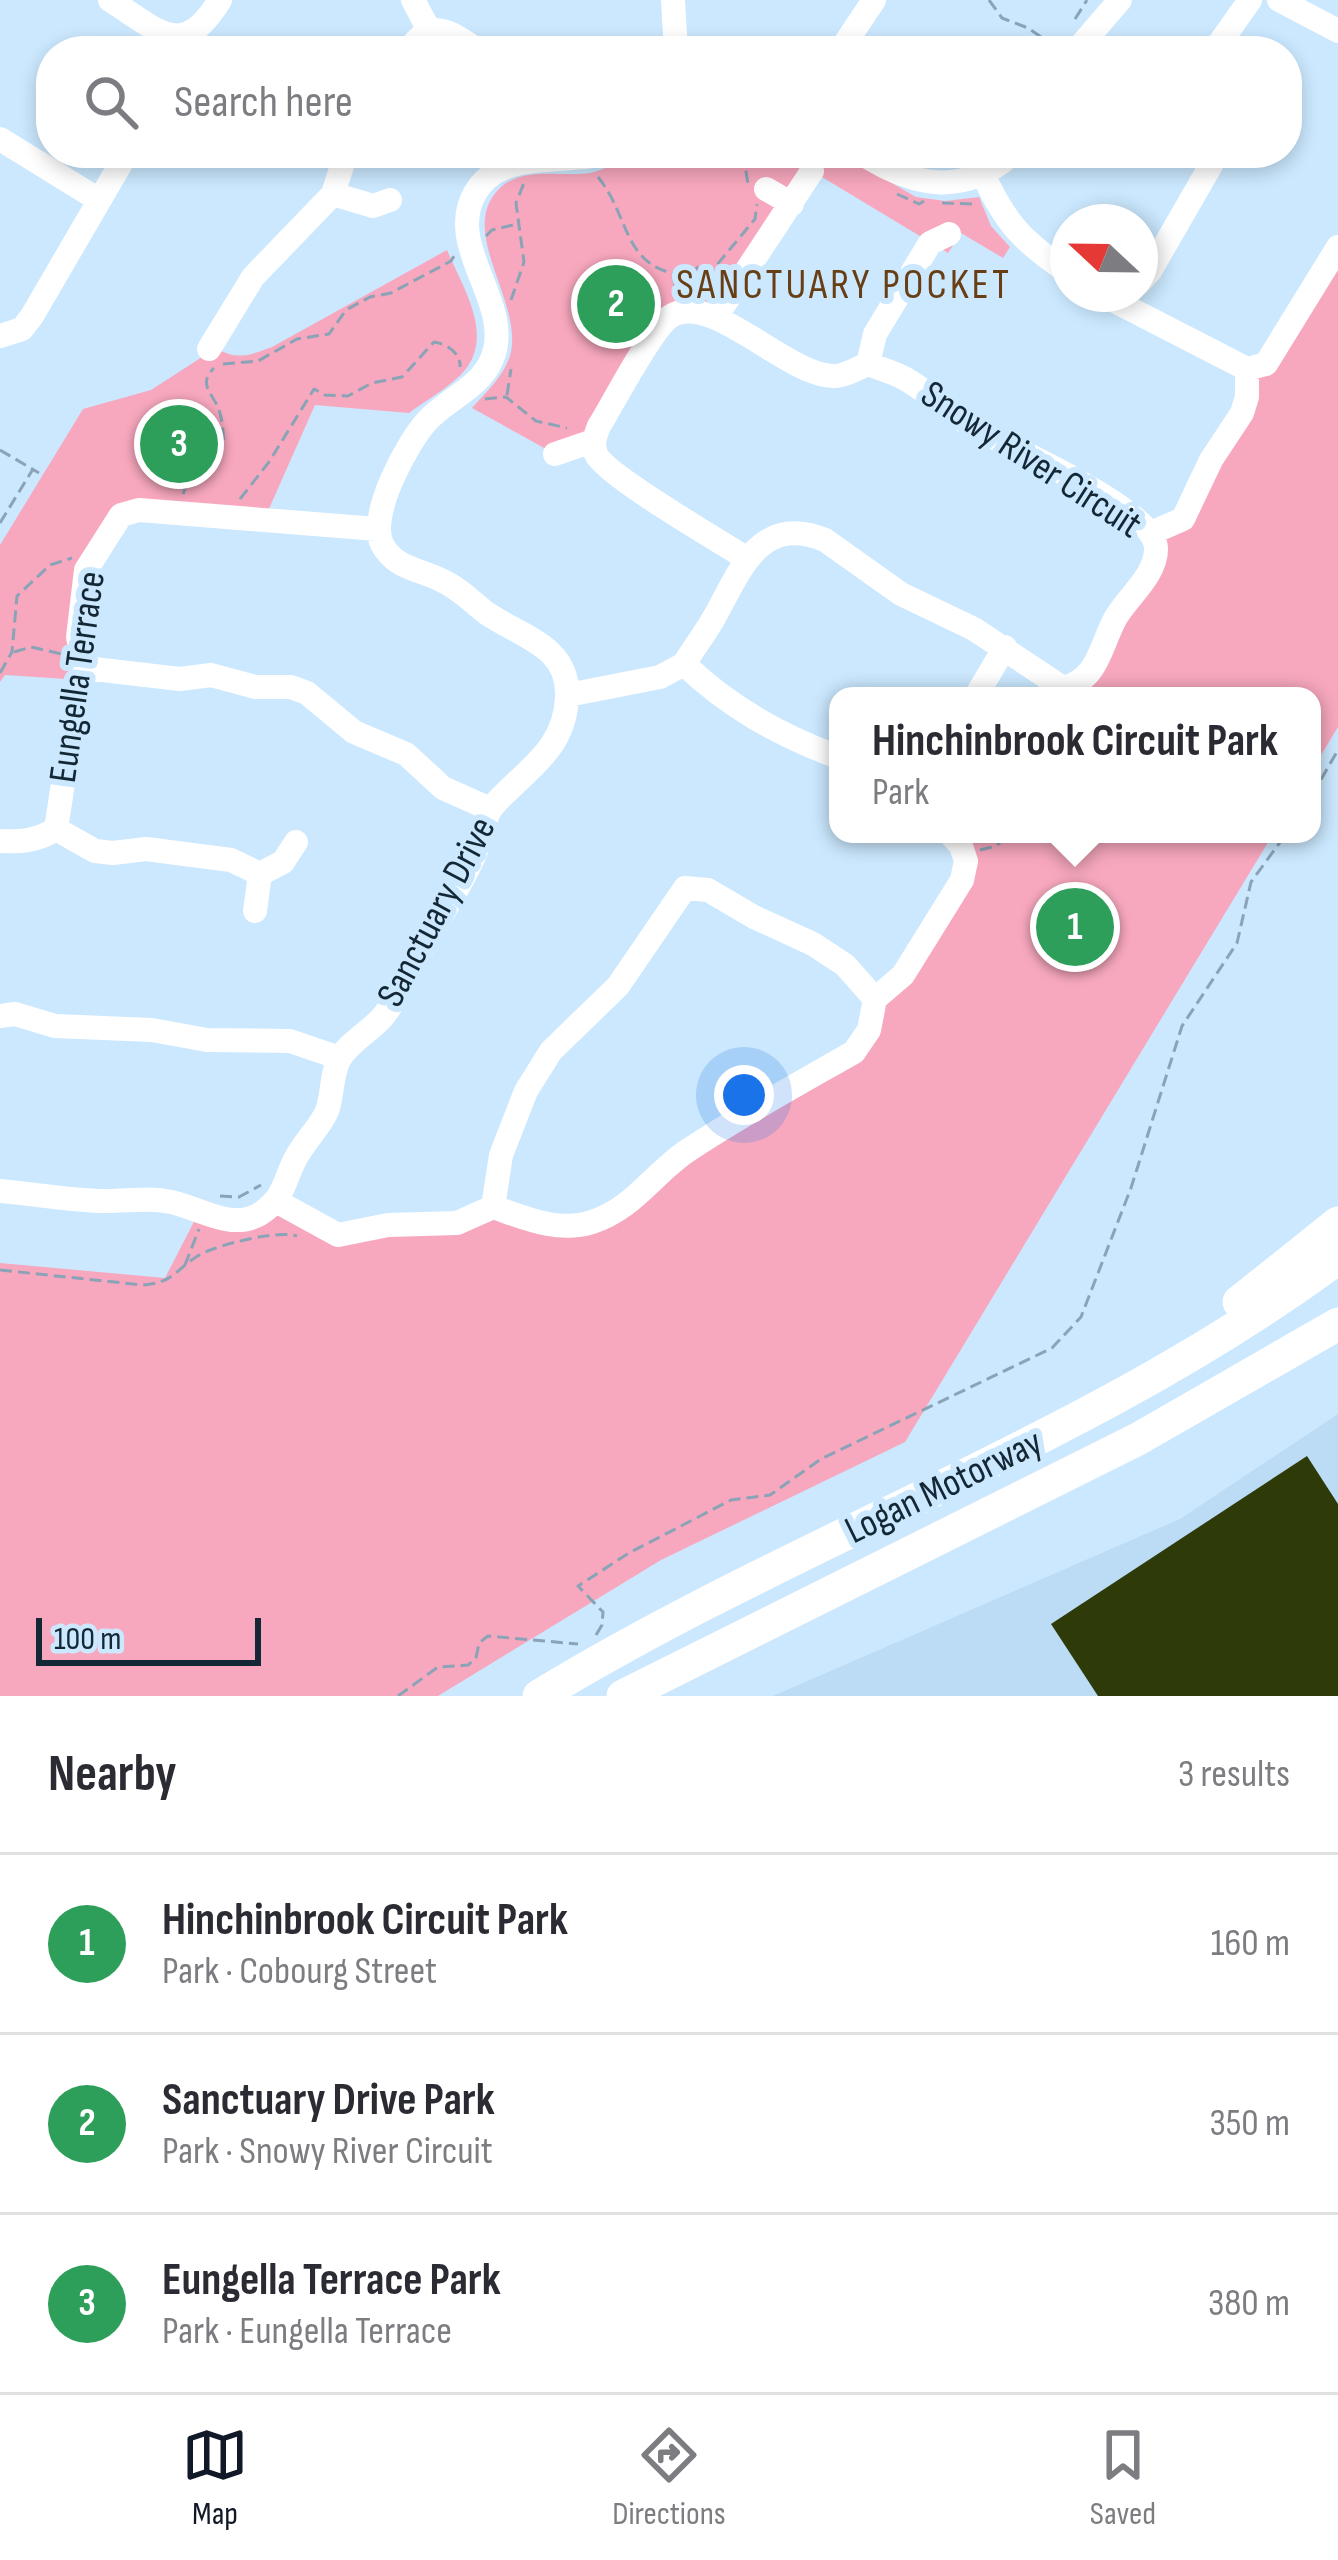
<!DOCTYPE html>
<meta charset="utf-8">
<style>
:root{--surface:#fff;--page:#f7f7f7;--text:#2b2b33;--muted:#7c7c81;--line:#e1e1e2;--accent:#111827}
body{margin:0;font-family:"Sofia Sans Condensed",sans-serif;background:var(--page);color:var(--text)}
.compass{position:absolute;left:1050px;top:204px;width:108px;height:108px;border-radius:50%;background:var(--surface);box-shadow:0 6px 18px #0003;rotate:292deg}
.scale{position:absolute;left:36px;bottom:30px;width:225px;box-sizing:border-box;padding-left:12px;border:6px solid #142735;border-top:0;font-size:33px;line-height:42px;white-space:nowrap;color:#142735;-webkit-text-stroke:9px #cbe8fe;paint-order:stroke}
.you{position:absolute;left:744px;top:1095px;width:42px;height:42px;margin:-30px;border:9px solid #fff;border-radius:50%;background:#1a73e8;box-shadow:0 0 0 18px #1a73e833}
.badge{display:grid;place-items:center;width:78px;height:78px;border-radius:50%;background:var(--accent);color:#fff;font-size:39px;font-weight:700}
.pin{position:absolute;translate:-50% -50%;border:6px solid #fff;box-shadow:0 3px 12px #0006}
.popup{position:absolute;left:829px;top:687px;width:492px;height:156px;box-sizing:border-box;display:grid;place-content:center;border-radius:24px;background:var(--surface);filter:drop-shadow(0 3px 9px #0005);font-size:39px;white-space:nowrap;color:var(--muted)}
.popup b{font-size:45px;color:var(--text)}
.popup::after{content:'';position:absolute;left:50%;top:100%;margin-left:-24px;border:24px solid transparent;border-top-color:var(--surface)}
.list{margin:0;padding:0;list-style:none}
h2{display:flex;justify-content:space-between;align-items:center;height:156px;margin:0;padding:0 48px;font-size:51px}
h2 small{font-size:39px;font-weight:400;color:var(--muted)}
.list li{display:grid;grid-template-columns:78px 1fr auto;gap:36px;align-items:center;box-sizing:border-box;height:180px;padding:0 48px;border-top:3px solid var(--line)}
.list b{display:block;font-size:45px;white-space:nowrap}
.list p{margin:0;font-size:39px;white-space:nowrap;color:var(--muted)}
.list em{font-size:39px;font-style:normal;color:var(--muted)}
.icon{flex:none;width:66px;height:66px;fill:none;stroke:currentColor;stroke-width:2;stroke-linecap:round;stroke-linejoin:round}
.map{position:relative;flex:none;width:1338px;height:1696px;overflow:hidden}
.search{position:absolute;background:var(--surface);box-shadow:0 6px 18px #0003;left:36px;right:36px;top:36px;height:132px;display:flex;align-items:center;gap:30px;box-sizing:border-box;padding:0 42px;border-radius:48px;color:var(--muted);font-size:45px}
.sheet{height:696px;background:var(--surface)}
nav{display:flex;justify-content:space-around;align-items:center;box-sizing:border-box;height:168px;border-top:3px solid var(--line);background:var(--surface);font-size:33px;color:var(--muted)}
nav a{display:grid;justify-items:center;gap:6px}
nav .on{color:var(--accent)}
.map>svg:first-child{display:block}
.built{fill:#bcdbf5}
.green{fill:#f8a8be}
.building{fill:#2e3a08}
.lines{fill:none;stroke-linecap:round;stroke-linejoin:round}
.path{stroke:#8aa3b6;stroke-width:3;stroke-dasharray:12 6;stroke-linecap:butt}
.minor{stroke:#fff;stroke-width:24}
.highway{stroke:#fff;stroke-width:33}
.labels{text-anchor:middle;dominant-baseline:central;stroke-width:12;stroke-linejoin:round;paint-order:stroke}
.street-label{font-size:39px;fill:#142735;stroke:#cbe8fe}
.neighbourhood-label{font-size:42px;letter-spacing:3px;fill:#683e14;stroke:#cbe8fe}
</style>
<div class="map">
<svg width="1338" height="1696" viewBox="0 0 1338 1696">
<rect width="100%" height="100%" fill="#cbe8fe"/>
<path class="built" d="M 1338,1414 L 1338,1696 L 773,1696 L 1180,1519 Z"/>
<path class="green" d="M 632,153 L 840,153 L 916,197 L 945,201 L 979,197 L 991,226 L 1010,247 L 1003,258 L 961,233 L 948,253 L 812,171 L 716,317 L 681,312 L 599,426 L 555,454 L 472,408 C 486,392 503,377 510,356 C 525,302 455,231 500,188 C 523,166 562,177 590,173 C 605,170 619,161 632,153 Z
M 1338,247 L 1338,727 L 1312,770 L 1312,696 L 1065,696 L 1157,549 L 1183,519 L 1247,396 Z
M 447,250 C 461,284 492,330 468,366 C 456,384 426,400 409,413 L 315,405 L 264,520 L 139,510 L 86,570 L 81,680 L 5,675 L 0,682 L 0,545 L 83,409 L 151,390 L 216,348 C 237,361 250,355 272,347 Z
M 996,834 L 1273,834 L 905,1442 L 661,1560 L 438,1696 L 0,1696 L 0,1263 L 165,1278 L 200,1210 L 225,1220 L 276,1201 L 320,1228 L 493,1207 L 591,1223 L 854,1052 L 962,880 L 961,846 Z"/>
<path class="building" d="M 1307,1456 L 1338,1504 L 1338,1696 L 1098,1696 L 1051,1624 Z"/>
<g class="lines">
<path class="path" d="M 989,0 L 1002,18 L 1028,28 L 1056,47
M 1075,19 L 1087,0
M 207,51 L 216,37
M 743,153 L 748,184
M 626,161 L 639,153
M 598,177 C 632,219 621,270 689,276 L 698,267 L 711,272 L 755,219 L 757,204
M 897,194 L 919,204 L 926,200
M 942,203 L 974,204
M 486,236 L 492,230 L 517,224
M 673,276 L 677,296
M 511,300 L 524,262 L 516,203 L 524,183
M 223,364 L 258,361 L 297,339 L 329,334 L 346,310 L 370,297 L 391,293 L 451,261 L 454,256
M 507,395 L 511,369
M 485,399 L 506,397 L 536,421 L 567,428
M 0,450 L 39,473
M 183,494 L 192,469 L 224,445 C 223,435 223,423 220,413 C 215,394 196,386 214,368
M 240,499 L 269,462 L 314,389 L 325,395 L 348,396 L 372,383 L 402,377 L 434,342 C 447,344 461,353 460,367
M 0,523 L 33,469
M 14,652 L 31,647 L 62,654
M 0,673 L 12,652 L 17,596 L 50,565 L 72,558
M 1312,795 L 1338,750
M 980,850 L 996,846 L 1009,834
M 220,1196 L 239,1197 L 261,1185
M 185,1265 L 199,1229
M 0,1270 L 143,1285 C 175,1283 176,1268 201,1254 C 221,1244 277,1230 297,1236
M 596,1635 L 602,1625 L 603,1612 L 578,1586 L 629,1553 L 731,1500 L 770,1495 L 821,1459 L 1052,1348 L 1081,1317 L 1131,1188 L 1182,1026 L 1237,943 L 1251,882 L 1286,834
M 398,1696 L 438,1667 L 468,1665 L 476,1658 L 479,1643 L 488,1636 L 578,1644"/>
<path class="minor" d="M 110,0 C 158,30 182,62 220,0
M 413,0 L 429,30
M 673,0 L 676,51
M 1279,0 L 1338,31
M 408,51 C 432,16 450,32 479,51
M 840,51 L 874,0
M 1076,51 L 1120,0
M 1214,51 L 1250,0
M 0,139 L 99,200
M 861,153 C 912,186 963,198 1013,153
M 983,174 C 1005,223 1023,242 1068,272
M 766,189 L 792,204
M 333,194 L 373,206 L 390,200
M 914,269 L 940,284
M 1140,282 L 1150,271 L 1218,153
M 1101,294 L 1247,369 L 1266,364 L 1338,247
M 716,317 L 812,171
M 0,336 L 22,329 L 32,316 L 127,153
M 209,349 L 253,277 L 333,194 L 346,153
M 868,364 L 875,334 L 930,243 L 949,234
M 555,454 L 593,441
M 1151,533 L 1183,519 L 1211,460 L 1242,413 L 1247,397 L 1247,369
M 684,664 C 694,648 706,632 715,616 C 741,569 760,514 825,540 L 901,594 L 974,629 L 1063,688 C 1098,680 1100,647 1115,619 C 1127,597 1156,576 1156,549 C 1157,511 1010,447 977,429 C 950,415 929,391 902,377 C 892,372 879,368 868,364 C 858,368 843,377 833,376 C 784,374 712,291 671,316 C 652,327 613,404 599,426 C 595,436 592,444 596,454 C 605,475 721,542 746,558
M 85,668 L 180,679 L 211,675 L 255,687 L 291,687 L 307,693 L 354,732 L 406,754 L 443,788 L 490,809
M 568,695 L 660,677 L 684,664 C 729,707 779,735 838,757
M 976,696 L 1005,647
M 56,829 L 95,851 L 113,853 L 146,849 L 231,860 L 260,874
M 0,841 C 21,842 37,841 56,829 L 76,699 L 85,668 L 78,637 L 86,570 L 121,515 L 139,510 L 377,529
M 255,911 L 260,874 L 283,862 L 296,842
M 875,999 L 903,975 L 962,880 L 966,861 L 961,846 L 950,834
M 0,1016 L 15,1014 L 55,1026 L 152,1030 L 207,1040 L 290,1041 L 340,1058
M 0,1191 C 36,1194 72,1201 108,1201 C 130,1201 150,1197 171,1202 C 199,1208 230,1230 258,1215 C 265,1211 273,1204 278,1197 C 286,1185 289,1169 297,1156 C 305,1141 320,1127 327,1111 C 333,1095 331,1073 340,1058 C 350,1041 373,1030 385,1014 C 401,993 412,966 425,943 C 441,915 461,886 474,856 C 481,841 482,819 493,806 C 523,771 565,752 567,697 C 570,645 518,636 485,612 C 470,600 459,588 441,580 C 419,569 394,568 382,544 C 368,515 407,443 427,421 C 447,399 480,388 492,359 C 515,304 444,248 475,193 C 502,147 564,166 607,153
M 276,1201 L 338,1235 L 388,1225 L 457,1223 L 493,1207 C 525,1218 558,1233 592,1222 C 633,1209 653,1174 687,1151 C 741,1115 798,1084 854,1052 L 869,1030 L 875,999
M 493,1207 L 501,1155 L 526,1091 L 551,1051 L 618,986 L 685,888 L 708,890 L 754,917 L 813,944 L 845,965 L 875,999"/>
<path class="highway" d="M 1239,1302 L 1338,1223
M 539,1696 C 799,1538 1092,1440 1338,1258
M 623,1696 L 1138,1439 L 1338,1324"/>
</g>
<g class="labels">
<g class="street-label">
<text transform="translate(1031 460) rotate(33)">Snowy River Circuit</text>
<text transform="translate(78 677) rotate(-82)">Eungella Terrace</text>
<text transform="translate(437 912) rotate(-62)">Sanctuary Drive</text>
<text transform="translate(944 1487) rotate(-26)">Logan Motorway</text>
</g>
<g class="neighbourhood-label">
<text x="844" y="285">SANCTUARY POCKET</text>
</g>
</g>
</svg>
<svg class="compass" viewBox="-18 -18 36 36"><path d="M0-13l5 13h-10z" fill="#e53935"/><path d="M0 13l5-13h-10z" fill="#7c7c81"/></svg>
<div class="scale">100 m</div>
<div class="you"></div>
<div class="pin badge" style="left:1075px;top:927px;background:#2e9e5b">1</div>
<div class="popup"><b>Hinchinbrook Circuit Park</b>Park</div>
<div class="pin badge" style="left:616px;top:304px;background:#2e9e5b">2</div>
<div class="pin badge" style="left:179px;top:444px;background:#2e9e5b">3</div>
<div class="search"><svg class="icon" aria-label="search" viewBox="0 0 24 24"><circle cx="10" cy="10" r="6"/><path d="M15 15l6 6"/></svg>Search here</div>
</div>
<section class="sheet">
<h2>Nearby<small>3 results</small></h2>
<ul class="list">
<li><span class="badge" style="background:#2e9e5b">1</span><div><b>Hinchinbrook Circuit Park</b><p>Park · Cobourg Street</p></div><em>160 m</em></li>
<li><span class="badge" style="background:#2e9e5b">2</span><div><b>Sanctuary Drive Park</b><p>Park · Snowy River Circuit</p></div><em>350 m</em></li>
<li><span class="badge" style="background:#2e9e5b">3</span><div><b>Eungella Terrace Park</b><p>Park · Eungella Terrace</p></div><em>380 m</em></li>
</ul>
</section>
<nav>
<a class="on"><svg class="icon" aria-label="map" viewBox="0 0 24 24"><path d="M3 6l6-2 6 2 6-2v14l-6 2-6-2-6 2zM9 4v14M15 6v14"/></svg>Map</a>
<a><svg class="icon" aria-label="directions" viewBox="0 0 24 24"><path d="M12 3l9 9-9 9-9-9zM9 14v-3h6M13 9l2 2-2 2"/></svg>Directions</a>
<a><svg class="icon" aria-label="saved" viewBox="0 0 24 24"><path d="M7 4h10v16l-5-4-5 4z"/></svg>Saved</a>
</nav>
